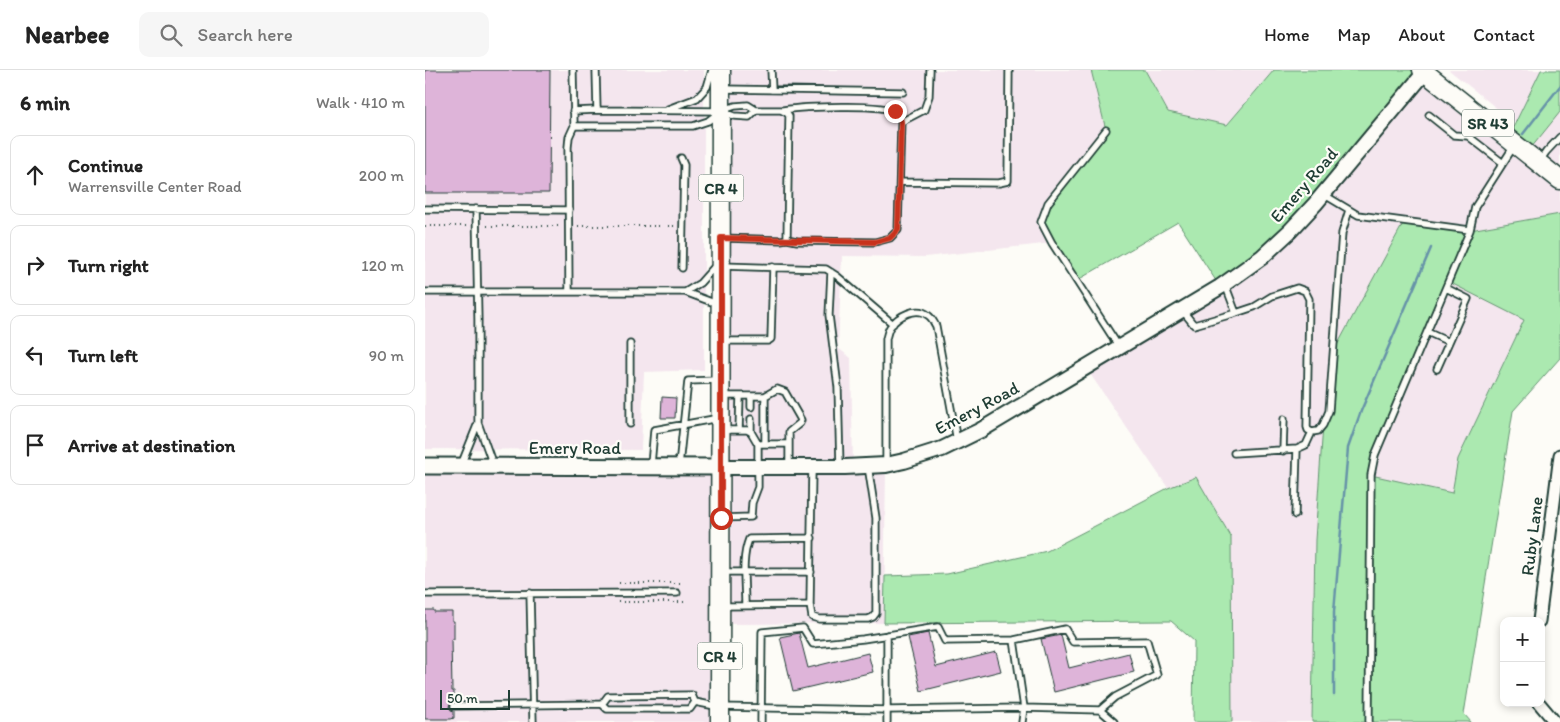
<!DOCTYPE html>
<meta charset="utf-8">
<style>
:root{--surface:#fff;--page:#f6f6f6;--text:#222;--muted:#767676;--line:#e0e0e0}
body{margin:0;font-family:Itim,sans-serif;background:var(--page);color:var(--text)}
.controls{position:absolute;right:15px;bottom:15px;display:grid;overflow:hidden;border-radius:10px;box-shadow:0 2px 8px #0003}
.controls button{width:45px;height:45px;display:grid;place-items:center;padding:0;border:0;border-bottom:1px solid var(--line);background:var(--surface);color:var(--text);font:25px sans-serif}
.scale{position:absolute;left:15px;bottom:12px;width:70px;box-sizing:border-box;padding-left:5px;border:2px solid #1f3d34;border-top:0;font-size:14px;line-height:18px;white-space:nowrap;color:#1f3d34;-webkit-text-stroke:4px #fdfcf7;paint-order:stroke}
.stop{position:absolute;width:15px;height:15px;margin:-11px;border:4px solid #c8321e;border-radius:50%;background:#fff}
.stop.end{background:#c8321e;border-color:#fff;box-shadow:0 1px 5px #0008}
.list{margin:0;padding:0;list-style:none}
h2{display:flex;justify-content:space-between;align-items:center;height:65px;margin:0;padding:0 20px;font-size:21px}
h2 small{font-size:16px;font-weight:400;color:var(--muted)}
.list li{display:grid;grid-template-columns:32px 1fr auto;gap:15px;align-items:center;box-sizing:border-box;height:80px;margin:0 10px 10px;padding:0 10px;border:1px solid var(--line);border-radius:10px}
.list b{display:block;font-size:19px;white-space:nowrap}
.list p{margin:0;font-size:16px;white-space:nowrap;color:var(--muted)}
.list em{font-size:16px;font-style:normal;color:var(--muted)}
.icon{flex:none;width:28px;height:28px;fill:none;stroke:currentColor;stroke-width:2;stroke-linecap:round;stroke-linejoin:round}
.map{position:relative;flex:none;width:1135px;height:652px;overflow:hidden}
header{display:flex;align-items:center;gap:30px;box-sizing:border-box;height:70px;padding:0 25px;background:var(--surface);border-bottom:1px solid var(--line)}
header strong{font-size:24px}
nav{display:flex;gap:28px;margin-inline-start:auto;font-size:18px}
.search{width:350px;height:45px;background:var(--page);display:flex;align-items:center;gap:12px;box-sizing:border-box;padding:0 18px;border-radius:10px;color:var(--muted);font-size:19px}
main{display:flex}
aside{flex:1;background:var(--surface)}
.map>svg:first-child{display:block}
.built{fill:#f4e6ee}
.green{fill:#abe9b0;stroke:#659372;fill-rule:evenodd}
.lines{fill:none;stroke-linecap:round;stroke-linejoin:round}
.stream{stroke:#6693a8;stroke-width:2.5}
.building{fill:#deb4d9;stroke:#1f3d34}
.service-casing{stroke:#1f3d34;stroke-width:9}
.minor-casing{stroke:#1f3d34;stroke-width:15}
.tertiary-casing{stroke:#1f3d34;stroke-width:18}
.secondary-casing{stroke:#1f3d34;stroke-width:19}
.primary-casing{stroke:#1f3d34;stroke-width:21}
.path{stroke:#1f3d34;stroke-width:2;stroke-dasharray:1 4;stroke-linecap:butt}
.service{stroke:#fdfcf7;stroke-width:5.5}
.minor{stroke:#fdfcf7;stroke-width:11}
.tertiary{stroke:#fdfcf7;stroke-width:14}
.secondary{stroke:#fdfcf7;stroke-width:15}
.primary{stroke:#fdfcf7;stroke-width:18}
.route{stroke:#c8321e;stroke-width:6}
.labels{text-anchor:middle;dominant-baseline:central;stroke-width:4.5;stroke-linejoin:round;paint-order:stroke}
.shield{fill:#fdfcf7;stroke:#62766e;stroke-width:1}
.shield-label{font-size:16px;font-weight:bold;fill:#1f3d34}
.street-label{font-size:18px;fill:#1f3d34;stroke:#fdfcf7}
</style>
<header>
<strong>Nearbee</strong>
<div class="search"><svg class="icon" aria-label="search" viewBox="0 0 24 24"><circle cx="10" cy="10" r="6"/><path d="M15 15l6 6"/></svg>Search here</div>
<nav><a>Home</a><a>Map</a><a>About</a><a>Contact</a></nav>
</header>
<main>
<aside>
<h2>6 min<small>Walk · 410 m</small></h2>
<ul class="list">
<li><svg class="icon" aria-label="ahead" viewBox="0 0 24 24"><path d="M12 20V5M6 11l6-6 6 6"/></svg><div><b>Continue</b><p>Warrensville Center Road</p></div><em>200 m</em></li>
<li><svg class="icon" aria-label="right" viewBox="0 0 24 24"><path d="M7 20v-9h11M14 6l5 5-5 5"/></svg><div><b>Turn right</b></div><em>120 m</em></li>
<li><svg class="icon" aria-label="left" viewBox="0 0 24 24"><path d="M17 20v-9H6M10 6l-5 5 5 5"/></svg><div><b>Turn left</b></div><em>90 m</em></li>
<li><svg class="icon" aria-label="arrive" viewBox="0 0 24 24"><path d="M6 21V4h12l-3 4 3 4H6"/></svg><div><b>Arrive at destination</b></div></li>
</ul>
</aside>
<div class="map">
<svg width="1135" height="652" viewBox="0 0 1135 652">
<rect width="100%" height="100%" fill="#fdfcf7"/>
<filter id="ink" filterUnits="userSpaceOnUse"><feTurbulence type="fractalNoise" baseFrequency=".02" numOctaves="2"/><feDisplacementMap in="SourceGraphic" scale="10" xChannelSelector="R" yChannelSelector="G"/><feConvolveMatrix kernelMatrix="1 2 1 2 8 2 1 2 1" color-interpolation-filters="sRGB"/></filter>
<g filter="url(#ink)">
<path class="built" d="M 0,0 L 279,0 L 279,300 L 219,302 L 216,380 L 0,379 Z
M 296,0 L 666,0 L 681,60 L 627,173 L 500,187 L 417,186 L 413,278 L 426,288 L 428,397 L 461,395 L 459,553 L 296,554 L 295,652 L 0,652 L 0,397 L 296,396 Z
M 720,0 L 849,0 L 802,55 L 743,42 Z
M 1024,0 L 1116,0 L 1090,53 Z
M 1000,2 L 1135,110 L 1135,144 L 1045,160 L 906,324 L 898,356 L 890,470 L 887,652 L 807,652 L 806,467 L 771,408 L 743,418 L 661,298 L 795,217 Z
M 1135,40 L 1135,102 L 1105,77 Z
M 1024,211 L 1099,249 L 1033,389 L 1027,423 L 946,405 L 950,385 Z"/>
<path class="green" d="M 666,0 L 720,0 L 743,42 L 802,55 L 849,0 L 997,0 L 890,134 L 795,217 L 753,152 L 651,211 L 616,152 L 623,133 L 681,60 Z
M 1116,0 L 1135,0 L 1135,42 L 1102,83 L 1083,68 Z
M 1135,144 L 1135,288 L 1088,341 L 1039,644 L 1046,652 L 887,652 L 890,470 L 898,355 L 904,341 L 909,281 L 980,150 L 1045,160 ZM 1024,212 L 1099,250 L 1033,389 L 1027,423 L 946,405 L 950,385 Z
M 771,407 L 806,467 L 807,652 L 768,652 L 769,571 L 746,551 L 459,553 L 460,506 L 522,504 L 622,481 L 743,418 Z"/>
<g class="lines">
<path class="stream" d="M 1098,64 L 1135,16
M 909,625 L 909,542 L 923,378 L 936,341 L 1006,178"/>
</g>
<path class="building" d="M 0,0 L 125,0 L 124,123 L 0,123 Z
M 237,327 L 251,328 L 250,348 L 236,348 Z
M 0,540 L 9,540 L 9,542 L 27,542 L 27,551 L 29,551 L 29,569 L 26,569 L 27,621 L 29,621 L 29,631 L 25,633 L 24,637 L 26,640 L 29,641 L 29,648 L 26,649 L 0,649 Z
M 374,563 L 383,598 L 443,583 L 448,602 L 368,621 L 355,567 Z
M 503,563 L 511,597 L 571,582 L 576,601 L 496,621 L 483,567 Z
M 636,565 L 644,598 L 704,583 L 709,602 L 629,622 L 616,569 Z"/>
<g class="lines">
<g class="service-casing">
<path id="service" d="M 148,0 L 149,56 L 144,67 L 143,77 L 144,222 L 260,222
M 171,0 L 172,40
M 346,0 L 347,20
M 298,19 L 478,22
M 243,39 L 272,28 L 282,17 L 287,0
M 358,40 C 377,37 457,33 471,42 C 475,45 475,48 476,52
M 148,41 L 172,40 L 296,41 L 309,46 L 324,47 L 331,40
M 1004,45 L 1029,65 L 1043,66 L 1078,93
M 149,56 L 268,56 L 283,51 L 296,41 L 310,36 L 323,35 L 331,40 L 356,40 L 362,43 L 364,46 L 362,169 L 356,170 L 298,168
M 681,60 L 623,133 L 616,152 L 627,173 L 694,277
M 256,88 L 259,95 L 257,198
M 1115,91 L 1121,82 L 1135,67
M 475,112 L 574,113 L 583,111 L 584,0
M 898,124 L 933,145 L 1045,160
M 0,139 L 144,140
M 51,139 L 53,249 L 53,353
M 362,169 L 372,171 L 450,172 L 465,168 L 473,160 L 476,52 L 499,40 L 504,26 L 505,0
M 291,195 L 275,213 L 260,222 L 292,234
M 297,196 L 401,199 L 412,206 L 468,254
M 406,202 L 404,245 L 413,317 L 415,397
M 0,222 L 144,222
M 757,240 L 769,255 L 811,243 L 800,214
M 811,243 L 829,237 L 847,226 L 872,218 L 880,221 L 884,229 L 882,357 L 883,360 L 887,362 L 893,361 L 898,355 L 904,341 L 917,163 L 924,140
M 1002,262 L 1024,272 L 1043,229 L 1021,218
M 298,271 L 343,271 L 346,269 L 348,197
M 205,274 L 205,354
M 1012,299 L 1024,272
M 298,326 L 340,326 L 352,319 L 360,322 L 376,350 L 375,353 L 364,362 L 364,396
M 326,326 L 326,337
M 314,360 L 315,326
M 326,362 L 326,349
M 336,374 L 364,374
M 340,374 L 340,326
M 858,381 L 859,349
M 809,383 L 872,379 L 881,375 L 887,362
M 36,395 L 53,353 L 68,395
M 226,395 L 229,360 L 294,348
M 254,395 L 263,311 L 294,310
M 461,395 L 461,269 C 462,265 463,260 465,257 C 473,246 492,235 504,246 C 507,248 509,253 511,256 L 532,371
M 387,398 L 385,535 L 387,547 L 394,549 L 443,549 L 448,547 L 451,543 L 451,448 L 443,396
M 870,445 L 872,379
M 297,448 L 326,447 L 327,433 L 333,417 L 333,374 L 326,362 L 322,360 L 298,360
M 298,502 L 386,502
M 105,523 L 108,652
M 0,524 L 252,523
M 320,535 C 320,514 316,489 324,469 L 387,468
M 297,536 L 385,535
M 462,565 L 462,652
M 589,570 L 599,638 L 597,652
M 267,625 L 270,632 L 265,639 L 182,639 L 177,634 L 183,626 Z
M 270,632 L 295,637 L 463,640 L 599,638 L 675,640 L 690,627 L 732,605 L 722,571 L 648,572 L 640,559 L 589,570 L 520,571 L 513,557 L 438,569 L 388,574 L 378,558 L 337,562 L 336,652
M 29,636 L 177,634
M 675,640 L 689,652
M 944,652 L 946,405 L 950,385 L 1045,160 L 1050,137 L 1089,76"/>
</g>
<g class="minor-casing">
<path id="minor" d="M 1114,551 L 1135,385
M 1114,633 L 1130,652"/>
</g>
<g class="tertiary-casing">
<path id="tertiary" d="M 296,397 L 420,397 L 461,395 L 479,391 L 517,379 L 556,360 L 795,217 L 837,187 L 865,161 L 890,134 L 1000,2"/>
</g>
<g class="secondary-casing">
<path id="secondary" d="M 0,396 L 296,397"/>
</g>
<g class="primary-casing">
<path id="primary" d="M 997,0 L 1135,110
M 295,652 L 296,0"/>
</g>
<path class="path" d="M 0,156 L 44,156
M 62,156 L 136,156
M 153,156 L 251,156
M 194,513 L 258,513
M 193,532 L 259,532"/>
<use href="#service" class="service"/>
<use href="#minor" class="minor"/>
<use href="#tertiary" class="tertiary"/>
<use href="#secondary" class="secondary"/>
<use href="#primary" class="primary"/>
</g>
</g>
<g class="lines" filter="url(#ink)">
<path class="route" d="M 296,448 L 296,168 L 450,172 L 465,168 L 473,160 L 476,52 L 474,44 L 470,41"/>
</g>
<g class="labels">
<g class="shield">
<rect x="1037" y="39.5" width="52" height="27" rx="4"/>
<rect x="273.5" y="104.5" width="45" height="27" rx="4"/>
<rect x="272.5" y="572.5" width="45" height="27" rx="4"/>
</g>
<g class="shield-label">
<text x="1063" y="53">SR 43</text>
<text x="296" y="118">CR 4</text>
<text x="295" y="586">CR 4</text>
</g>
<g class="street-label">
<text transform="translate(879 115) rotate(-49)">Emery Road</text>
<text transform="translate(552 338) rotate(-28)">Emery Road</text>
<text x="150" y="378">Emery Road</text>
<text transform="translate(1107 466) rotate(-83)">Ruby Lane</text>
</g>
</g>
</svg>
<div class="controls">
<button>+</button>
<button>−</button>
</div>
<div class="scale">50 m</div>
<div class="stop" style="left:296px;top:448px"></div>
<div class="stop end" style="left:470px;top:41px"></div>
</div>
</main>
